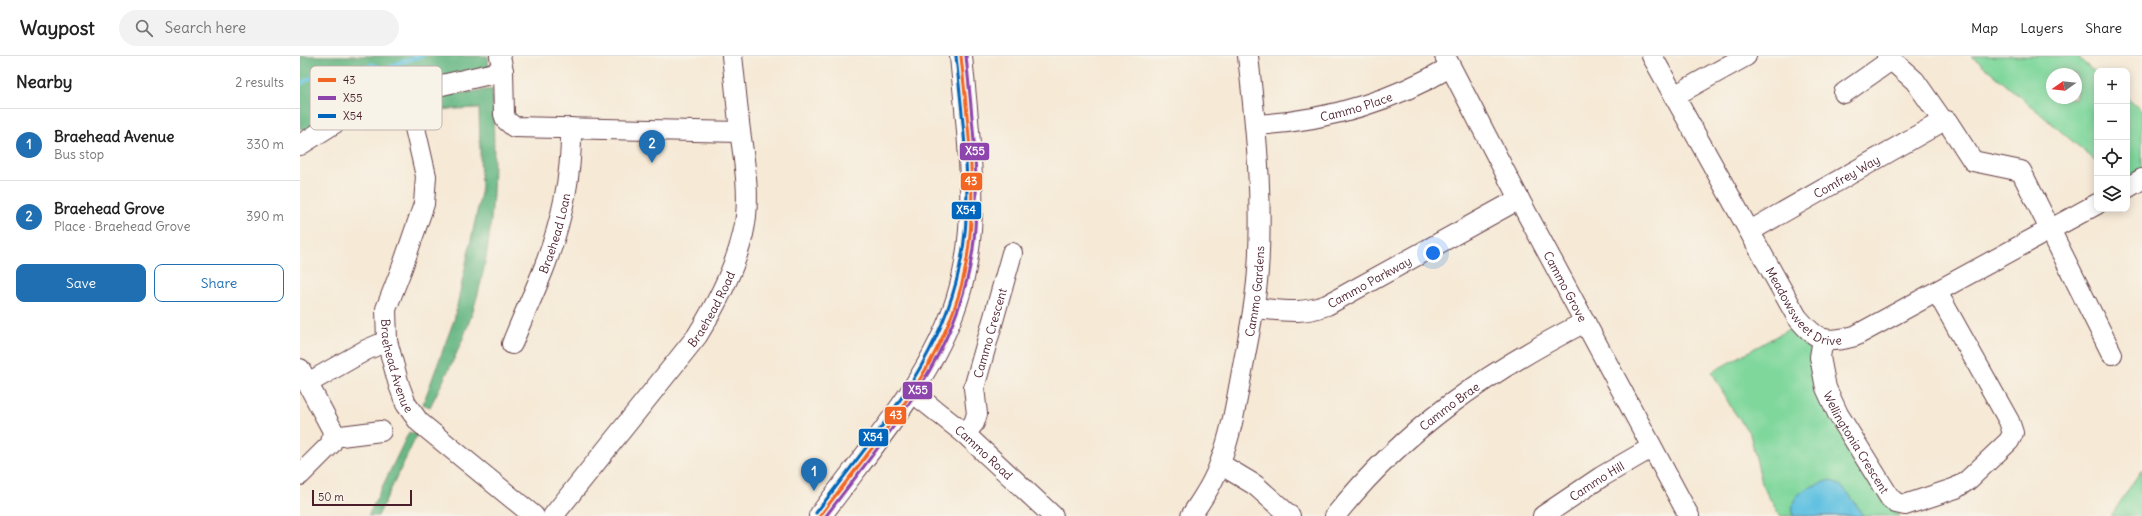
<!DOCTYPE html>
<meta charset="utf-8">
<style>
:root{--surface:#fff;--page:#f2f2f2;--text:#222;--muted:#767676;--line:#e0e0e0;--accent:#1f6fb2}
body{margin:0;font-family:Delius,sans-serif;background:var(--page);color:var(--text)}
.controls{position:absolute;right:12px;top:12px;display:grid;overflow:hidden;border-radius:8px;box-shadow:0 2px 10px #0003}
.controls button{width:36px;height:36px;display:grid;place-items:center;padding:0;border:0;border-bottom:1px solid var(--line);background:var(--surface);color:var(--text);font:20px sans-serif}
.compass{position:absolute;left:1746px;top:12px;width:36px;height:36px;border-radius:50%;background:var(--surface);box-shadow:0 2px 10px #0003;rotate:256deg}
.scale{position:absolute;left:12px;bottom:10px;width:100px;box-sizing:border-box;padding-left:4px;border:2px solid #4a1f2b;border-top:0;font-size:11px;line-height:14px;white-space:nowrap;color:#4a1f2b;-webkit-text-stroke:3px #f7f3e8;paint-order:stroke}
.you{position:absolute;left:1133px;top:197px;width:14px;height:14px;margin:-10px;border:3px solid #fff;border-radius:50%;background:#1a73e8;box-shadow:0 0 0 6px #1a73e833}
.badge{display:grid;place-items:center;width:26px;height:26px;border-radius:50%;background:var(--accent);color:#fff;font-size:13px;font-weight:700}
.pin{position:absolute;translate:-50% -33px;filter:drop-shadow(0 1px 2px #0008)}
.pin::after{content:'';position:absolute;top:21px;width:14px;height:12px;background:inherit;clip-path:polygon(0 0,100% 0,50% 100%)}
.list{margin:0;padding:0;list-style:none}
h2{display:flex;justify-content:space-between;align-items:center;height:52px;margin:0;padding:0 16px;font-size:17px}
h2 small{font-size:13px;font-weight:400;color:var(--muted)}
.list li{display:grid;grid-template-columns:26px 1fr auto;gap:12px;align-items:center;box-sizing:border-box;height:72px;padding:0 16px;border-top:1px solid var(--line)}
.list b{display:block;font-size:15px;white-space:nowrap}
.list p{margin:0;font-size:13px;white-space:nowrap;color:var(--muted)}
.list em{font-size:13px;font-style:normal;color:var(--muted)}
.actions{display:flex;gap:8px;padding:12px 16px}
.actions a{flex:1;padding:9px 0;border:1px solid var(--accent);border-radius:8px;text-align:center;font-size:14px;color:var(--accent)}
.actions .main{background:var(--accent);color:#fff}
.icon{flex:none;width:22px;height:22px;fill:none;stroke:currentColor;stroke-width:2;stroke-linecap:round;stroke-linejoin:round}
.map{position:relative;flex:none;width:1842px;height:460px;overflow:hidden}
header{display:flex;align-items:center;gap:24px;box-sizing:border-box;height:56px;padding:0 20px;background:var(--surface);border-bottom:1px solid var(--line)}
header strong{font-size:19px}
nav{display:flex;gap:22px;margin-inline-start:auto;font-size:14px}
.search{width:280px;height:36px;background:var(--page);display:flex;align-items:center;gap:10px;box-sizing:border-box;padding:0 14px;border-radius:22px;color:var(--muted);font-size:15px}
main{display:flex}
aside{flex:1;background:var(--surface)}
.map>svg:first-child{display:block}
.green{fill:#7fd79c;stroke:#647b64;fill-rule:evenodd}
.forest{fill:#67b884;stroke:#586c58}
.water{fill:#63c2e1;stroke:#567086}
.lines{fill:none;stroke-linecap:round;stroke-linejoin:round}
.stream{stroke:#63c2e1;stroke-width:4}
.minor-casing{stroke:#643d45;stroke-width:22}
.major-casing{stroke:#643d45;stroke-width:24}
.minor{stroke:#fff;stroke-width:20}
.major{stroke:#fff;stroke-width:22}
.bus-1-casing{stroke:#f7f3e8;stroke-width:6}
.bus-2-casing{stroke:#f7f3e8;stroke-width:6}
.bus-3-casing{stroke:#f7f3e8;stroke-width:6}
.bus-1{stroke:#f26522;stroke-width:3}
.bus-2{stroke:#8e44ad;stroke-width:3}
.bus-3{stroke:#0065bd;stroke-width:3}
.labels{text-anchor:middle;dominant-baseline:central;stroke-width:3;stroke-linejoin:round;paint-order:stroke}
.street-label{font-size:12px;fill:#4a1f2b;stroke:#f7f3e8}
.key{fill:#f7f3e8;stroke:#c3b3af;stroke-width:1}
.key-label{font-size:11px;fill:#4a1f2b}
.line-badge{stroke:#f7f3e8;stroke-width:1.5}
.badge-label{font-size:11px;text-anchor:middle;font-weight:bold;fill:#fff}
</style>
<header>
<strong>Waypost</strong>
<div class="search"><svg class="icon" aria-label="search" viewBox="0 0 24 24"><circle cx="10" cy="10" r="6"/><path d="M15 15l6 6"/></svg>Search here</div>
<nav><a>Map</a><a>Layers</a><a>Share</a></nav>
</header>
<main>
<aside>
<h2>Nearby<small>2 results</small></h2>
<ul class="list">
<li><span class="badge">1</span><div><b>Braehead Avenue</b><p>Bus stop</p></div><em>330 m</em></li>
<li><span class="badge">2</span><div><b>Braehead Grove</b><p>Place · Braehead Grove</p></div><em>390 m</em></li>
</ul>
<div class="actions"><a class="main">Save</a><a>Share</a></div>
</aside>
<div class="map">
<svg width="1842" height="460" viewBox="0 0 1842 460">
<rect width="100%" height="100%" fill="#f7f3e8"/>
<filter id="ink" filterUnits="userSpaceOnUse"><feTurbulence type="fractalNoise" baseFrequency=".025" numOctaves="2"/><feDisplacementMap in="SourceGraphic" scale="8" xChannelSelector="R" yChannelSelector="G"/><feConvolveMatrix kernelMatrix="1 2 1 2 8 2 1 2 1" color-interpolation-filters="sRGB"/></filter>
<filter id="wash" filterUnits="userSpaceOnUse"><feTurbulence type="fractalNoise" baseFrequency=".012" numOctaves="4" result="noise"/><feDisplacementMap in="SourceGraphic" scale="16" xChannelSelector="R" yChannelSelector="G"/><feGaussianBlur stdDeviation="0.9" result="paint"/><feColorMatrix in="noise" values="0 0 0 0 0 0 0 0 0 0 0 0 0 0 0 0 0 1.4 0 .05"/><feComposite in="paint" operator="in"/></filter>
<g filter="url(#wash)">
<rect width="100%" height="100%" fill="#f6e9d6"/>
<path class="green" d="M 1672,0 L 1776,0 L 1797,18 L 1797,106 ZM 1752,18 L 1776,18 L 1776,42 L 1752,42 Z
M 1827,42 L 1842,55 L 1842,120 L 1827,129 Z
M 1491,272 L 1501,285 L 1514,294 L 1600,460 L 1480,460 L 1463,431 L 1450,378 L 1432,353 L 1412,316 Z
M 1842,413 L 1842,460 L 1811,460 Z"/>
<path class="forest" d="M 0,0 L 188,0 L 189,12 L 5,79 L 0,71 Z
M 192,33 C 196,113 196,193 168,269 C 158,298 143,324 130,351 L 123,348 L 154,264 L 181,137 L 179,52 L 131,54 L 125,49 L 134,41 Z
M 109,376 L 117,379 L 78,460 L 68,460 Z"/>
<path class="water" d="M 1530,424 C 1547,431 1554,445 1563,460 L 1494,460 C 1486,436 1513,430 1530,424 Z"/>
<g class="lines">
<path class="stream" d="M 0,28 C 19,16 31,15 52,23 L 72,8 L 85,14 L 98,7 L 122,0"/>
</g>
</g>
<g filter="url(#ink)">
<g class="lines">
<g class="minor-casing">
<g id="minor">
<path d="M 200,0 L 203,15 L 204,58 L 206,64 L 214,71 L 440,76"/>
<path id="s1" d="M 1145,0 L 1219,143 L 1389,460"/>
<path id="s2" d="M 1352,0 L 1497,261 C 1517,285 1525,288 1555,280 L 1797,148"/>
<path d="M 1587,0 L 1615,25 L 1643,65 L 1647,65 L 1673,105 L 1721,115 L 1812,298"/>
<path id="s3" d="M 107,37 L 126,120 L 124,148 L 102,212 L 86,253 L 87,285 L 99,329 L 106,348 L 119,366 L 234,460"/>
<path d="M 1544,37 L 1591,4"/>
<path d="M 1374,40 L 1446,0"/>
<path id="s4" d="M 955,69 C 1023,65 1091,46 1150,11"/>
<path d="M 0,89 L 49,58 L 107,37 L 203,15"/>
<path d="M 1827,132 L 1842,123"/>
<path id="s5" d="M 1450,175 L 1643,65"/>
<path id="s6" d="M 954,252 C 981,254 1000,259 1027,249 L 1219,143"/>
<path id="s7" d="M 1523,283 L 1520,301 L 1526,332 L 1538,358 L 1590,442 L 1596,447 L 1605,449 L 1656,432 L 1668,424 L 1709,385 L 1713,377 L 1709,365 L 1637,236"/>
<path id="s8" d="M 212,288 C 222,262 234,238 244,212 C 261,168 272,120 271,72"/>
<path d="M 0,313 L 33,375 L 31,388 L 0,419"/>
<path d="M 8,327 L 66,294 L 87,285"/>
<path id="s9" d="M 612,336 L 665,378 L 753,460"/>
<path id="s10" d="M 665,378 L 674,367 L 677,358 L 674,332 L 712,197"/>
<path d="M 33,381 L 81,375"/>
<path d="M 920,408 L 955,429 L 990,460"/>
<path id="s11" d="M 253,460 L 397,280 C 416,249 435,213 443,178 C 451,144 445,110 440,75 C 437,50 435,25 432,0"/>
<path id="s12" d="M 891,460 C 902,443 914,426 920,407 C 932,376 937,342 943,310 C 949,278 956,247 958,214 C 963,143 956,71 948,0"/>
<path id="s13" d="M 1035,460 C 1105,372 1186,317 1285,266"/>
<path id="s14" d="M 1243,460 L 1301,421 L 1351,392"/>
</g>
</g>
<g class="major-casing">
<path id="major" d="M 520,460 C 569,393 632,323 657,244 C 682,166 668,79 661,0"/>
</g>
<use href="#minor" class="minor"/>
<use href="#major" class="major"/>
<g class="bus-1-casing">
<path id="bus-1" d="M 520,460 C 576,385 646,309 665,214 C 679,144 668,71 661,0"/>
</g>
<g class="bus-2-casing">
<path id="bus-2" d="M 526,460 C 589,376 663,293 674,184 C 680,123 672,61 666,0"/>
</g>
<g class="bus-3-casing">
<path id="bus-3" d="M 516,457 C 572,382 639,308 659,214 C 675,145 663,70 656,0"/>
</g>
<use href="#bus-1" class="bus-1"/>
<use href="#bus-2" class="bus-2"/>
<use href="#bus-3" class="bus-3"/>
</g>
</g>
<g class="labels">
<g class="street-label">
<text stroke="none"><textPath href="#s4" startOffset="103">Cammo Place</textPath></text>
<text stroke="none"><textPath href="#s5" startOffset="111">Comfrey Way</textPath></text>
<text stroke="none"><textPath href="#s8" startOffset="119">Braehead Loan</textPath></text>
<text stroke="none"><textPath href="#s6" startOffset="122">Cammo Parkway</textPath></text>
<text stroke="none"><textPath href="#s1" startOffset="260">Cammo Grove</textPath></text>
<text stroke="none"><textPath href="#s12" startOffset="236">Cammo Gardens</textPath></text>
<text stroke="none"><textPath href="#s2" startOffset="297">Meadowsweet Drive</textPath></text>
<text stroke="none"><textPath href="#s11" startOffset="261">Braehead Road</textPath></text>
<text stroke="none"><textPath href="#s10" startOffset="107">Cammo Crescent</textPath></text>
<text stroke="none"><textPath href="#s3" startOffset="283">Braehead Avenue</textPath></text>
<text stroke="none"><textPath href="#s13" startOffset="159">Cammo Brae</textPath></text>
<text stroke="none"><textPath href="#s7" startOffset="112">Wellingtonia Crescent</textPath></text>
<text stroke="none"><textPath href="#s9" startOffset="94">Cammo Road</textPath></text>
<text stroke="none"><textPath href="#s14" startOffset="64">Cammo Hill</textPath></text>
</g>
</g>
<rect x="10" y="10" width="132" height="64" rx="6" class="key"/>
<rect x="18" y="22" width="18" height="4" fill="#f26522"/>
<rect x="18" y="40" width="18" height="4" fill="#8e44ad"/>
<rect x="18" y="58" width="18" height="4" fill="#0065bd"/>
<g class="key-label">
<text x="43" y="28">43</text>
<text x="43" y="46">X55</text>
<text x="43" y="64">X54</text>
</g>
<g class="line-badge">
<rect x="659" y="86" width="31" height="19" rx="4" fill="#8e44ad"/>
<rect x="660" y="116" width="23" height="19" rx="4" fill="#f26522"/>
<rect x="651" y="145" width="31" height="19" rx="4" fill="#0065bd"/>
<rect x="602" y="325" width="31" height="19" rx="4" fill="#8e44ad"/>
<rect x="584" y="350" width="23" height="19" rx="4" fill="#f26522"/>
<rect x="558" y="372" width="31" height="19" rx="4" fill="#0065bd"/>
</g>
<g class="badge-label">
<text x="675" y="99">X55</text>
<text x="671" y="129">43</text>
<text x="666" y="158">X54</text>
<text x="618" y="338">X55</text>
<text x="596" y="363">43</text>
<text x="573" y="385">X54</text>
</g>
</svg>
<div class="controls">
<button>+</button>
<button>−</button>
<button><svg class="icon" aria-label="locate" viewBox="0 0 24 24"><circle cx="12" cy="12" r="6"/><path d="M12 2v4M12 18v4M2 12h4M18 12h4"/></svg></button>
<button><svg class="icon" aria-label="layers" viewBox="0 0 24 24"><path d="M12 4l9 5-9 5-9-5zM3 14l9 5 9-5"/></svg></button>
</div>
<svg class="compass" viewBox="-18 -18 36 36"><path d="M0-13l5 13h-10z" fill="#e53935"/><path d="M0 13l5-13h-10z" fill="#767676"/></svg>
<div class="scale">50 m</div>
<div class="you"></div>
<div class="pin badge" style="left:514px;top:435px">1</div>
<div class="pin badge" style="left:352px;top:107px">2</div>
</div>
</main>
